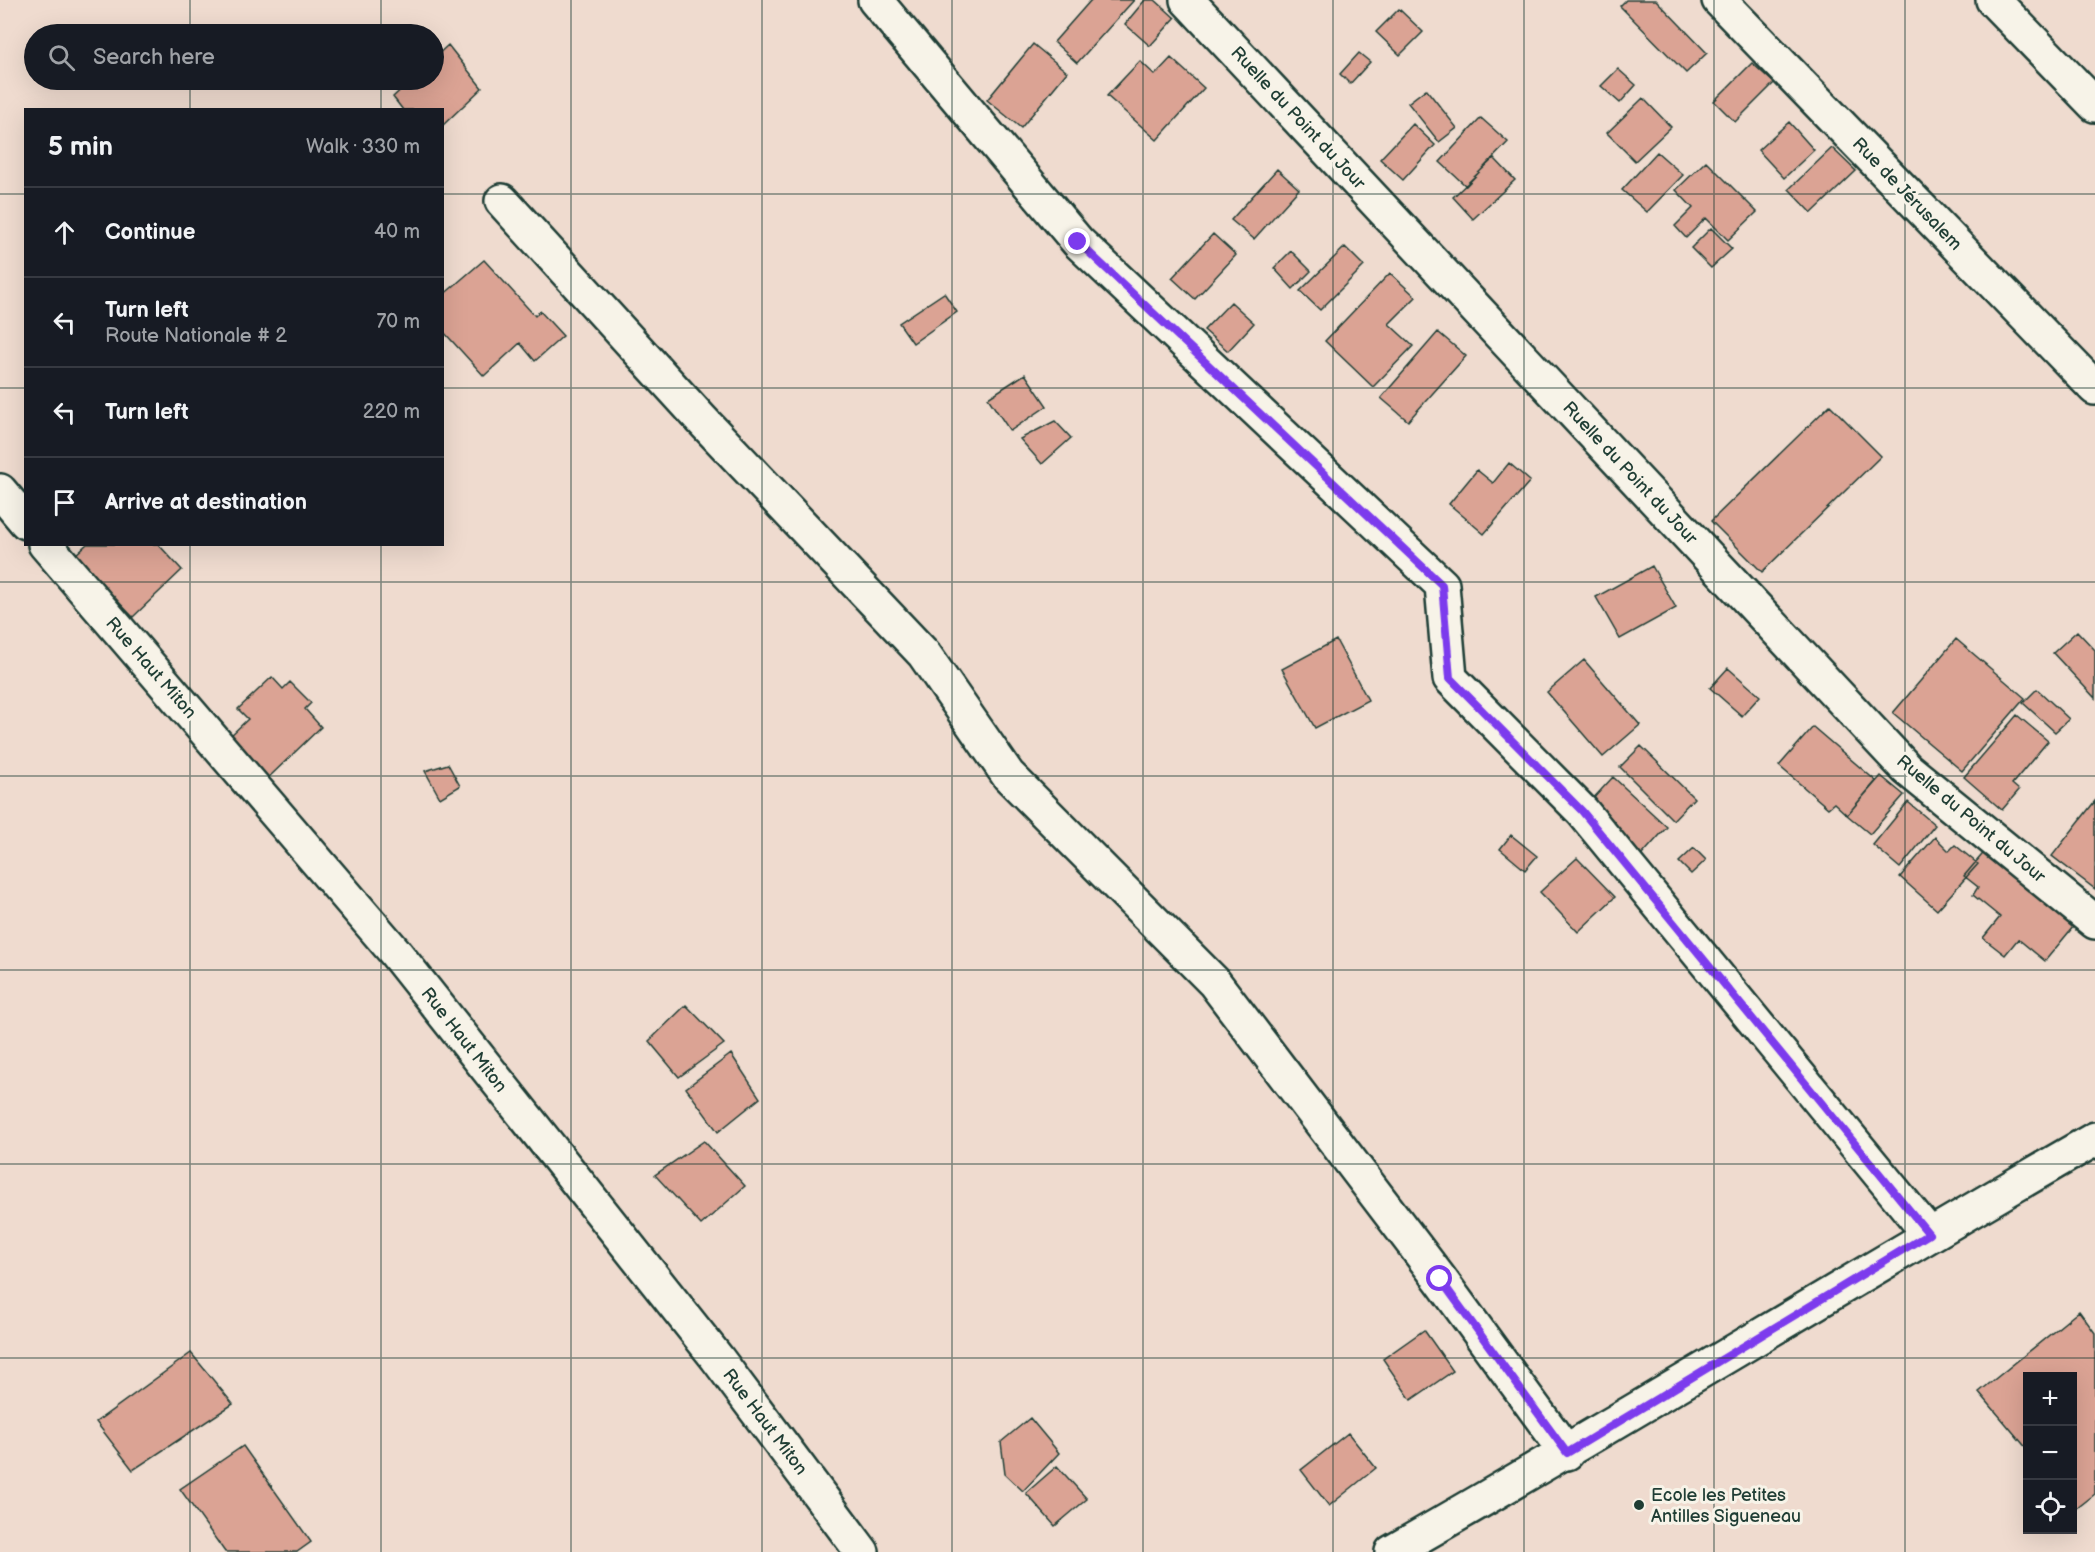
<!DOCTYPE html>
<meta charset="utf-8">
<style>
:root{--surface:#171b24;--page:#242831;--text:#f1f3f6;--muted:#9ea1a6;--line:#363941}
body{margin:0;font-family:"Balsamiq Sans",sans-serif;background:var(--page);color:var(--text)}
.controls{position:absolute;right:18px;bottom:18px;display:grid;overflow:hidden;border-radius:0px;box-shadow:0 6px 24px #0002}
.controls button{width:54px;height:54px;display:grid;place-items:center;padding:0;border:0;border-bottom:2px solid var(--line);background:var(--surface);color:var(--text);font:30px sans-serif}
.stop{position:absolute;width:18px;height:18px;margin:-14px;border:4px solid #7c3aed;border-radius:50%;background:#fff}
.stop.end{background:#7c3aed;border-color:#fff;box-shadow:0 2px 6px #0008}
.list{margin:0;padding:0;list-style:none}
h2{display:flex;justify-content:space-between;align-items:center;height:78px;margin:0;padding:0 24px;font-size:26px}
h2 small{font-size:20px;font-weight:400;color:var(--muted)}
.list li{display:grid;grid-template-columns:39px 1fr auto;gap:18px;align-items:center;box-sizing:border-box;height:90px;padding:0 24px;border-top:2px solid var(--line)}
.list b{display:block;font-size:22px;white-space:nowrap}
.list p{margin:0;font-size:20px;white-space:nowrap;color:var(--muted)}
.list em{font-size:20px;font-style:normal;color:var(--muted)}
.icon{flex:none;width:33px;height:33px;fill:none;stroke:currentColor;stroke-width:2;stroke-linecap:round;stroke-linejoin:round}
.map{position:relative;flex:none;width:2095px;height:1552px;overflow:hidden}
.search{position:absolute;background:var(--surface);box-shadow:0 6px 24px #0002;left:24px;top:24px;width:420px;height:66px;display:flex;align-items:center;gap:15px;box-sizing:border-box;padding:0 21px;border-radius:33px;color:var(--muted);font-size:22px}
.panel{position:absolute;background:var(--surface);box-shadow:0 6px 24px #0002;left:24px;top:108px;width:420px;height:438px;border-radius:0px}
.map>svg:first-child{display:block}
.building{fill:#dba394;stroke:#1f3d34;stroke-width:1.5}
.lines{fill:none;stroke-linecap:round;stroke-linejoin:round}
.minor-casing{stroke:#1f3d34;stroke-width:38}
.primary-casing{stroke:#1f3d34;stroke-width:38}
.minor{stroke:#f7f3e8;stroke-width:33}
.primary{stroke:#f7f3e8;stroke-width:33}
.route{stroke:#7c3aed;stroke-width:8}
.grid{fill:none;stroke:#1f3d34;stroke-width:1.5;stroke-opacity:0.55}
.poi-dot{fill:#1f3d34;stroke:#f7f3e8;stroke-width:2}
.labels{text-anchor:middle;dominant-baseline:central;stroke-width:6;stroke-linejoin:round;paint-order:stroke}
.street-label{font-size:18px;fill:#1f3d34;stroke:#f7f3e8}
.poi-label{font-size:18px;fill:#1f3d34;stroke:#f7f3e8;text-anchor:start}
</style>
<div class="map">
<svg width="2095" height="1552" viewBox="0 0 2095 1552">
<rect width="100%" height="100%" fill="#efdbcf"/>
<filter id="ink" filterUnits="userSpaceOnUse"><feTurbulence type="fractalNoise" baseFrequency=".0167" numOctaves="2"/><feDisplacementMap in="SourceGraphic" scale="12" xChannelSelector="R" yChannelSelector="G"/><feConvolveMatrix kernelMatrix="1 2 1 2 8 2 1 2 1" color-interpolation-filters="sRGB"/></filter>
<g filter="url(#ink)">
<path class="building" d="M 1091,0 L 1134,0 L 1077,63 L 1054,42 Z
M 1145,0 L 1155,0 L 1175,18 L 1150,46 L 1125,24 Z
M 1626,0 L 1656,0 L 1707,53 L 1686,73 L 1620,6 Z
M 1399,9 L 1423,32 L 1400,55 L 1376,32 Z
M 1033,44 L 1067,72 L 1021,128 L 987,100 Z
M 448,45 L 482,88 L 442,126 L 442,110 L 403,110 L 393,97 L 411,80 L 434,80 L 434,58 Z
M 1359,53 L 1370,62 L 1350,84 L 1340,74 Z
M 1171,58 L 1204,88 L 1157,140 L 1107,96 L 1140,61 L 1155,75 Z
M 1752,63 L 1774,83 L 1735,122 L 1714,101 Z
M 1618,69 L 1636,85 L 1620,103 L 1601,86 Z
M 1426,89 L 1457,128 L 1439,142 L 1408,103 Z
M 1643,98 L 1671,127 L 1635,161 L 1607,133 Z
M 1481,118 L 1508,142 L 1466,186 L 1440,162 Z
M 1789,122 L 1814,150 L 1784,178 L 1758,150 Z
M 1413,124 L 1435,145 L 1403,180 L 1380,159 Z
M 1832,148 L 1856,171 L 1812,213 L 1789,189 Z
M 1657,152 L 1683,175 L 1647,212 L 1622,190 Z
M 1494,158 L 1515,180 L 1473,219 L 1453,197 Z
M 1706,161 L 1757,212 L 1728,240 L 1706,218 L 1686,238 L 1675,226 L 1693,208 L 1676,190 Z
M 1277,169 L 1299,189 L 1254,239 L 1231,220 Z
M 1711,228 L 1732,249 L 1711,268 L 1691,248 Z
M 1213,234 L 1236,255 L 1195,299 L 1172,278 Z
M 1345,247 L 1364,266 L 1320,310 L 1300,291 Z
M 1291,251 L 1311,271 L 1293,289 L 1274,268 Z
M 484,260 L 535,316 L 540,311 L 563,336 L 535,361 L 520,343 L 484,376 L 442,330 L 442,296 Z
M 1390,273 L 1416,297 L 1389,324 L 1413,346 L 1373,387 L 1325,341 Z
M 944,293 L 957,312 L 913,343 L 899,323 Z
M 1231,302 L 1254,323 L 1228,351 L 1204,330 Z
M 1438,332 L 1466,356 L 1408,421 L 1381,398 Z
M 1025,374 L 1047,406 L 1010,431 L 988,398 Z
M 1830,405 L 1881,456 L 1762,572 L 1711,521 Z
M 1055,421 L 1071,438 L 1042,464 L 1020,439 Z
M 1509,463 L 1530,481 L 1484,534 L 1449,504 L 1477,470 L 1493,483 Z
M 87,544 L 158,544 L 182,570 L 133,617 L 74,556 Z
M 1652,566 L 1676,608 L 1620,639 L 1596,597 Z
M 2077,631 L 2095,650 L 2095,698 L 2053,653 Z
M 1956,639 L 2025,698 L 1962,771 L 1893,713 Z
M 1336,640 L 1368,700 L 1315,728 L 1282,669 Z
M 1584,660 L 1640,725 L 1603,757 L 1547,692 Z
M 1728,668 L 1760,696 L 1742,716 L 1710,688 Z
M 272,677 L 283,689 L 290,682 L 311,703 L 305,709 L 321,727 L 267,779 L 228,738 L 248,719 L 238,709 Z
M 2037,689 L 2069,719 L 2055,732 L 2023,703 Z
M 2017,715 L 2048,741 L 2012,784 L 2019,790 L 2002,810 L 1964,777 Z
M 1813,727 L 1876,781 L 1847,815 L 1834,803 L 1828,808 L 1779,766 Z
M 1641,746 L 1694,798 L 1673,820 L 1620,767 Z
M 448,764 L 460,786 L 440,798 L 425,771 Z
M 1881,776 L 1904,795 L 1870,834 L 1847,815 Z
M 1613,777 L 1667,827 L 1633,865 L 1578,815 Z
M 2095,801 L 2095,889 L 2052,856 Z
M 1908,802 L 1935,825 L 1900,868 L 1873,845 Z
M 1511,835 L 1537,856 L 1525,870 L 1500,849 Z
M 1935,837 L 1949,851 L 1955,845 L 1978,864 L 1937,910 L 1900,877 Z
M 1694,848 L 1706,860 L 1691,874 L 1679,862 Z
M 1987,849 L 2078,921 L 2045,961 L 2018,939 L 2005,955 L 1983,938 L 2000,917 L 1973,895 L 1978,887 L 1964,876 Z
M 1577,858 L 1615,897 L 1578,932 L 1540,892 Z
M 686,1005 L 724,1044 L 679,1077 L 649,1041 Z
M 731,1054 L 760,1098 L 718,1132 L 686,1088 Z
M 704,1141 L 745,1186 L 701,1225 L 655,1175 Z
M 2079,1311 L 2095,1333 L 2095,1494 L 2076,1509 L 2072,1505 L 2072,1376 L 2028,1376 L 2028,1450 L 1979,1392 Z
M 1424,1330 L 1453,1371 L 1411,1400 L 1383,1359 Z
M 191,1353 L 233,1404 L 133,1470 L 96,1422 Z
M 1030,1418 L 1059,1453 L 1023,1491 L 1005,1474 L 1001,1442 Z
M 1348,1433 L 1376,1468 L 1329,1506 L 1301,1470 Z
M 243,1446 L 311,1542 L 297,1552 L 225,1552 L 180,1489 Z
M 1057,1466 L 1087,1499 L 1055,1526 L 1026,1493 Z"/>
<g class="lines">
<g class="minor-casing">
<path id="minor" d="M 875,0 L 1078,242 L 1442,585 L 1450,678 L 1582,811 L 1929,1234
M 1187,0 L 1907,769 L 2095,922
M 1719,0 L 2095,388
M 1993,0 L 2095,105
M 502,201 L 701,419 L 924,654 L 1008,775 L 1214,982 L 1440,1279 L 1567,1453
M 0,491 L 26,522
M 45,544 L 394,951 L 717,1358 L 862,1552"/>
</g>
<g class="primary-casing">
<path id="primary" d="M 1392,1552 C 1628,1418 1859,1274 2095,1139"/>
</g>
<use href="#minor" class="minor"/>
<use href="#primary" class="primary"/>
</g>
</g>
<g class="lines" filter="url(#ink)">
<path class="route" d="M 1078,242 L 1442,585 L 1450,678 L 1582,811 L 1929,1234 L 1567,1453 L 1440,1279"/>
</g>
<path class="grid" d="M 190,0 L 190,34M 381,0 L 381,34M 571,0 L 571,1552M 762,0 L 762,1552M 952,0 L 952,1552M 1143,0 L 1143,1552M 1333,0 L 1333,1552M 1524,0 L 1524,1552M 1714,0 L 1714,1552M 1905,0 L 1905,1552M 190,80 L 190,110M 381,80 L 381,110M 0,194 L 26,194M 442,194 L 2095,194M 0,388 L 26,388M 442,388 L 2095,388M 190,544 L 190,1552M 381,544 L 381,1552M 0,582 L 2095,582M 0,776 L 2095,776M 0,970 L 2095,970M 0,1164 L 2095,1164M 0,1358 L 2095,1358"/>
<circle class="poi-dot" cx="1639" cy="1505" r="6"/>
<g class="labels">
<g class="street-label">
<text transform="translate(1298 118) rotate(47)">Ruelle du Point du Jour</text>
<text transform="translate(1907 194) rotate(46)">Rue de Jérusalem</text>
<text transform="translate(1630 473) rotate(47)">Ruelle du Point du Jour</text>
<text transform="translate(151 668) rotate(49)">Rue Haut Miton</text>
<text transform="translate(1971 819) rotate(40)">Ruelle du Point du Jour</text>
<text transform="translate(464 1040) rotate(52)">Rue Haut Miton</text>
<text transform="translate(765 1422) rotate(53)">Rue Haut Miton</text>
</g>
<g class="poi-label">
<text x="1651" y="1495">Ecole les Petites<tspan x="1651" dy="21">Antilles Sigueneau</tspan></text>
</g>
</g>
</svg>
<div class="controls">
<button>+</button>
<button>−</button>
<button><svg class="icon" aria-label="locate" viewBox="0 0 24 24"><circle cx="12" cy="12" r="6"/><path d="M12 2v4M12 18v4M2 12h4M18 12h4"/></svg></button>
</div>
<div class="stop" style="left:1440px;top:1279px"></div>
<div class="stop end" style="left:1078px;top:242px"></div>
<div class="search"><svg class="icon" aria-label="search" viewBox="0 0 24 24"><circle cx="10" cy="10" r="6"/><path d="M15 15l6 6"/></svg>Search here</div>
<section class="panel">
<h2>5 min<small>Walk · 330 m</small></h2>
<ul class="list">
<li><svg class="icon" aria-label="ahead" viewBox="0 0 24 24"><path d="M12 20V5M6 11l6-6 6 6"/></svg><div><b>Continue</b></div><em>40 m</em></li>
<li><svg class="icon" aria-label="left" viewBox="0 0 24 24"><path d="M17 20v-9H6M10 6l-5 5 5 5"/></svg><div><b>Turn left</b><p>Route Nationale # 2</p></div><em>70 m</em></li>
<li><svg class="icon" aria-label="left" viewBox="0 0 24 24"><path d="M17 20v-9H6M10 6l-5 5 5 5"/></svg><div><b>Turn left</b></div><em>220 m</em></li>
<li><svg class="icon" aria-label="arrive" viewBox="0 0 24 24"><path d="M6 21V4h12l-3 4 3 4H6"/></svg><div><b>Arrive at destination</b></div></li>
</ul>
</section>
</div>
